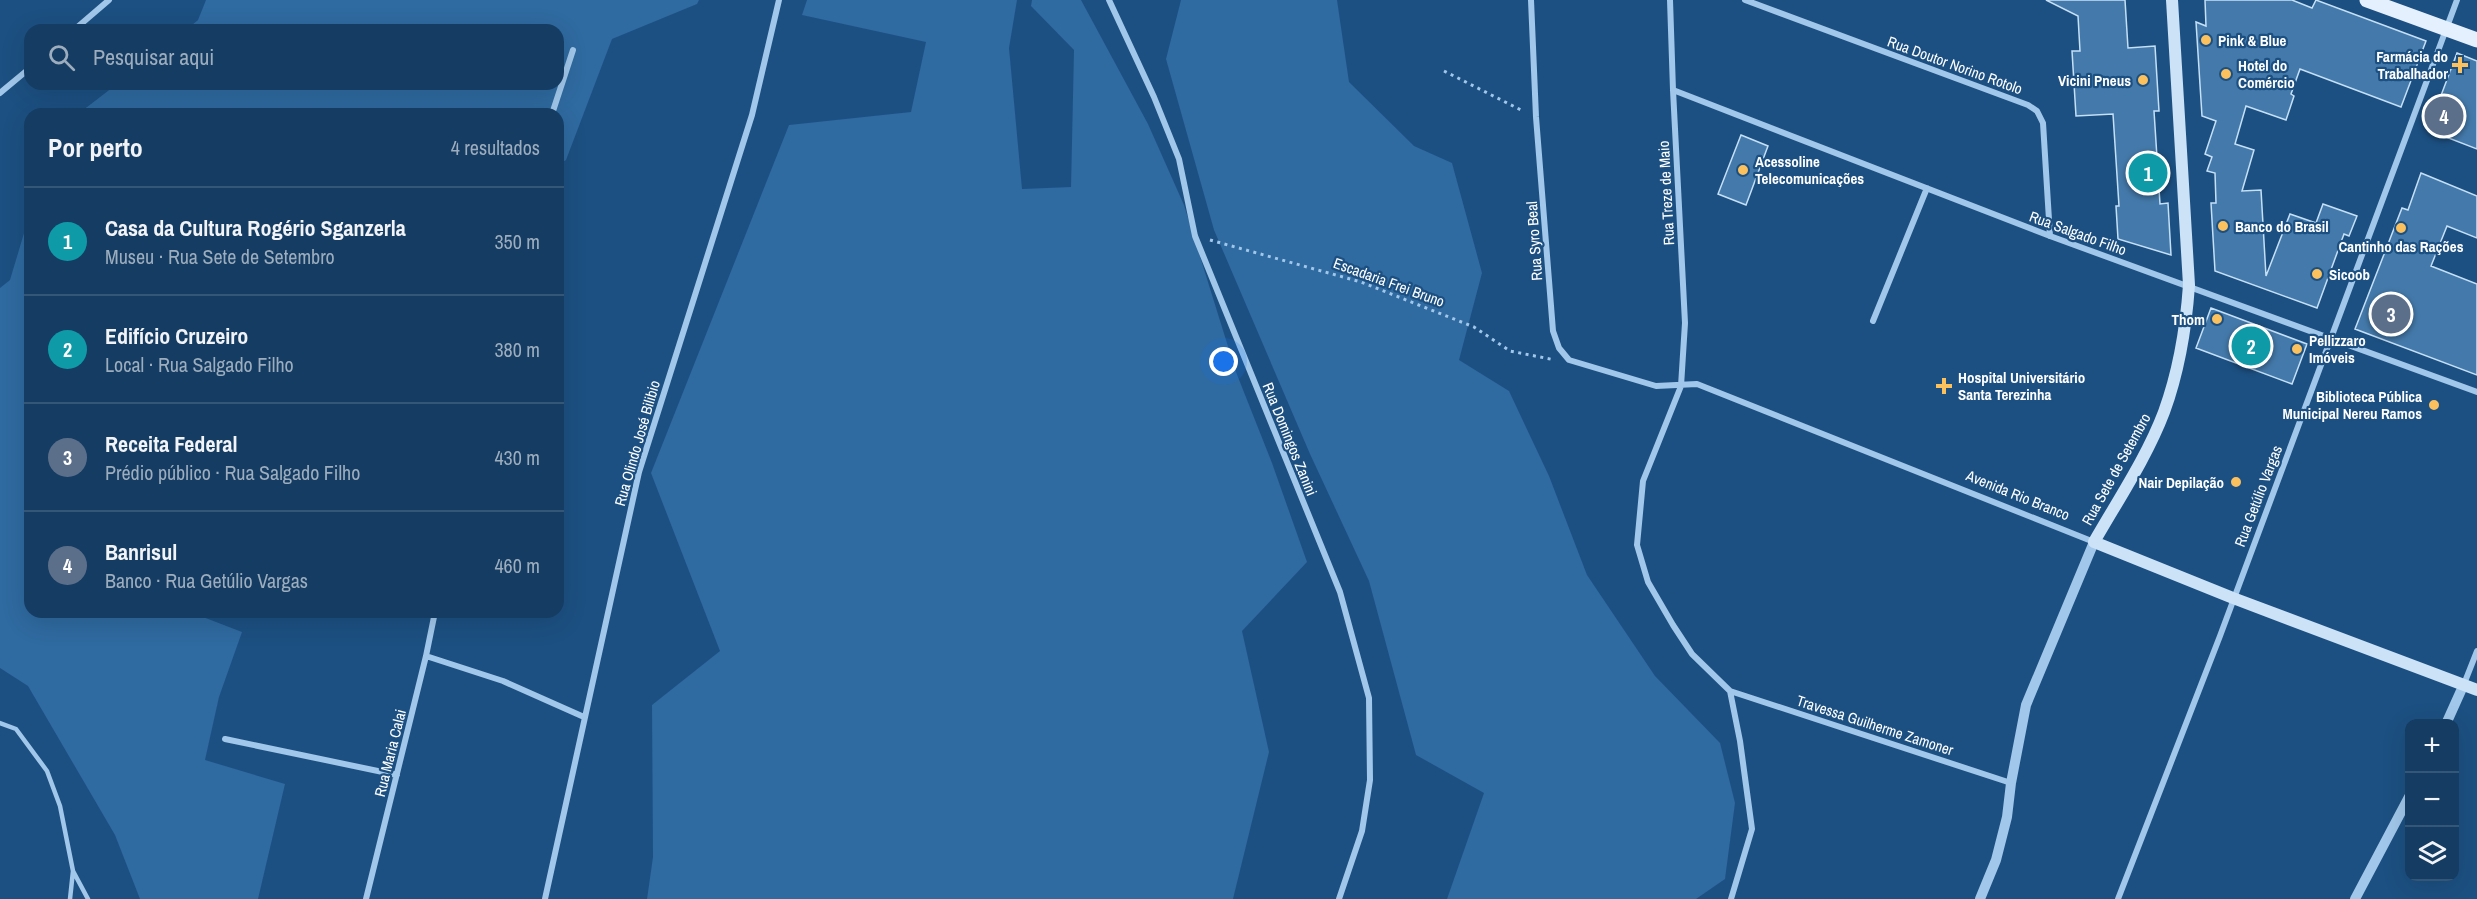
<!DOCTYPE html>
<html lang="pt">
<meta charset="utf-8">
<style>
:root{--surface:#153c62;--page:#1e4368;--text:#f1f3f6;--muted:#9dadbe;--line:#345677;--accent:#fac15e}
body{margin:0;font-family:"Archivo Narrow",sans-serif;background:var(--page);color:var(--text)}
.controls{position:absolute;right:18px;bottom:18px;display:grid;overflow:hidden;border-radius:12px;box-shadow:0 6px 24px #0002}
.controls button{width:54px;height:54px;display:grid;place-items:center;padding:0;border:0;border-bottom:2px solid var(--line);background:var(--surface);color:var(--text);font:30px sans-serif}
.you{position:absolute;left:1224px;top:362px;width:21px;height:21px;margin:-15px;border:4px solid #fff;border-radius:50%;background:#1a73e8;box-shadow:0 0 0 9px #1a73e833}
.badge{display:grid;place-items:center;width:39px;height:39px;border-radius:50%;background:var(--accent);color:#fff;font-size:20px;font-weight:700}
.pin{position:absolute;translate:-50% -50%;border:3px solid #fff;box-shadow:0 2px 6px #0006}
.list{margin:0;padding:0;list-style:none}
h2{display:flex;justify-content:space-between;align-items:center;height:78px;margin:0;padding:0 24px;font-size:26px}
h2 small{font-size:20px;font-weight:400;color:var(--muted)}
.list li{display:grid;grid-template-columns:39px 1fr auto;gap:18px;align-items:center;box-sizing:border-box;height:108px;padding:0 24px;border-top:2px solid var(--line)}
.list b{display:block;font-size:22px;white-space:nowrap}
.list p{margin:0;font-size:20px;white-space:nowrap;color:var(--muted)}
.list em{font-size:20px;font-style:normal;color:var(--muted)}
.icon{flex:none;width:33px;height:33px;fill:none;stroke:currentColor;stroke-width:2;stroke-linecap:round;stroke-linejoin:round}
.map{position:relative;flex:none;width:2477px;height:899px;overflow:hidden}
.search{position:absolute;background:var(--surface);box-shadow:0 6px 24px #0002;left:24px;top:24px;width:540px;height:66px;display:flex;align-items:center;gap:15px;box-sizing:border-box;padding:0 21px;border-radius:18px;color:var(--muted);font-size:22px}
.panel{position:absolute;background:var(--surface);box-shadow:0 6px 24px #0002;left:24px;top:108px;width:540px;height:510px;border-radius:18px}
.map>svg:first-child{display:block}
.green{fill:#2f6aa0}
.building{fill:#447aab;stroke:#c5e0f7;stroke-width:1.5}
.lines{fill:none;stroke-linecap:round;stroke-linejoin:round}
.path{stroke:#a1c7ea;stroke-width:3;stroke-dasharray:3 4.5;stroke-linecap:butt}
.service{stroke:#a1c7ea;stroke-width:4.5}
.minor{stroke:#a1c7ea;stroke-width:6}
.tertiary{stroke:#a1c7ea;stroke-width:10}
.secondary{stroke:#cce2f7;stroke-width:12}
.primary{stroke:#e4f0fe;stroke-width:15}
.poi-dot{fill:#fac15e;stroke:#1c5082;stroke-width:2}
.labels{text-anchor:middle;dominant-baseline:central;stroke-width:4.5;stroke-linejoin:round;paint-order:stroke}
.poi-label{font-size:15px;font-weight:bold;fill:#fff;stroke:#1c5082;text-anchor:start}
.street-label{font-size:15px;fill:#fff;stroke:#1c5082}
</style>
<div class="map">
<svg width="2477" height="899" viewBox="0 0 2477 899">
<rect width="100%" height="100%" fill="#1c5082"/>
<path class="green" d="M 206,0 L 699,0 L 697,4 L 612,39 L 566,160 L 558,165 L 558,114 L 78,114 L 117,84 L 558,84 L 558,30 L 186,30 L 198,20 Z
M 807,0 L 1017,0 L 1009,48 L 1022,189 L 1071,187 L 1074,50 L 1031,6 L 1032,0 L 1081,0 L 1148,124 L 1184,205 L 1236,372 L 1272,463 L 1307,562 L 1242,631 L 1269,752 L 1233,899 L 647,899 L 653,857 L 652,705 L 720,651 L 651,473 L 789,125 L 911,112 L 926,42 L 802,15 Z
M 1181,0 L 1337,0 L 1349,82 L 1414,146 L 1452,163 L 1482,273 L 1459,360 L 1509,391 L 1549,476 L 1587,575 L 1655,676 L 1720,743 L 1735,803 L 1725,879 L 1696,899 L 1447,899 L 1484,793 L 1416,755 L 1369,581 L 1310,454 L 1214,230 L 1166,59 Z
M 30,213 L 30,612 L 190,612 L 242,632 L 219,697 L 205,760 L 285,784 L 258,899 L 140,899 L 115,835 L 28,686 L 0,668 L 0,288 L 10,280 Z"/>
<path class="building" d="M 2046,0 L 2125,0 L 2128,48 L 2155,46 L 2159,111 L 2154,111 L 2160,204 L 2168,203 L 2171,255 L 2118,239 L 2116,206 L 2119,206 L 2113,114 L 2076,116 L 2072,51 L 2080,51 L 2078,16 Z
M 2205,0 L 2292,0 L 2312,8 L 2316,0 L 2426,41 L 2401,107 L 2300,69 L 2291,94 L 2294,96 L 2286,120 L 2246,106 L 2235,144 L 2254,150 L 2242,191 L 2261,190 L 2266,276 L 2290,214 L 2316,223 L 2323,204 L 2357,216 L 2349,236 L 2344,234 L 2317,308 L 2215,271 L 2211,203 L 2216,203 L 2215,173 L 2207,171 L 2212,157 L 2205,154 L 2216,121 L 2202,116 L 2196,22 L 2206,26 Z
M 2457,53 L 2477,61 L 2477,149 L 2428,130 Z
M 1741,135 L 1768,146 L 1746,205 L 1718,194 Z
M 2421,173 L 2477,196 L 2477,238 L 2447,226 L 2431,266 L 2477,284 L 2477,375 L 2355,329 L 2402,208 L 2408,210 Z
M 2211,308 L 2307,344 L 2292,384 L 2196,348 Z"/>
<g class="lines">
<path class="path" d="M 1444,71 L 1523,111
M 1210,240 L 1361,282 L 1474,327 L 1510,351 L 1555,360"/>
<path class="service" d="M 0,723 L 16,729 L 47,771 L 60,806 L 73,871 L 70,899
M 73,871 L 88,899"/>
<path class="minor" d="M 1109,0 L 1154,97 L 1179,159 L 1195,236 L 1340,592 L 1369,698 L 1370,780 L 1362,831 L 1339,899
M 1531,0 L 1536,117 L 1553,331 L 1559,348 L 1569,360 L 1656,386 L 1697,384 L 2094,542
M 1670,0 L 1673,90 L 1685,323 L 1681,386 L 1643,481 L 1637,545 L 1648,582 L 1673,625 L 1692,654 L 1730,691 L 1740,741 L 1752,829 L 1731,899
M 1745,0 L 2028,105 L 2037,111 L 2043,123 L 2050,236
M 74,30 L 109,0
M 1673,90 L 2050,236 L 2477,392
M 0,93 L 30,68
M 552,114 L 573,50
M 1873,321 L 1927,188
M 426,656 L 503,681 L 584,717
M 2464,684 L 2477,651
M 1730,691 L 2011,783
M 225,739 L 397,775
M 366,899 L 426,656 L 435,612
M 545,899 L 639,472 L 752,115 L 779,0
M 2118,899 L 2220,636 L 2457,0"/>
<path class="tertiary" d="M 2446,724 L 2464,684
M 1980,899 L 1996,860 L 2007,817 L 2011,783 L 2026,705 L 2094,542
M 2355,899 L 2410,795"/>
<path class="secondary" d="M 2172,0 L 2189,285 C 2186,328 2179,371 2164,412 C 2147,457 2118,500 2094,542 L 2233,598 L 2477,690"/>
<path class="primary" d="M 2367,0 L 2477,40"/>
</g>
<g class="poi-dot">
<circle cx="2206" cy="40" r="6"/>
<path d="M2457 56h6v6h6v6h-6v6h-6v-6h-6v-6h6z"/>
<circle cx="2226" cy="74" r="6"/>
<circle cx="2143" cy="80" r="6"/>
<circle cx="1743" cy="170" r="6"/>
<circle cx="2223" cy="226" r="6"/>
<circle cx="2401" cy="228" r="6"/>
<circle cx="2317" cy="274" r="6"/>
<circle cx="2217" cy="319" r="6"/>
<circle cx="2297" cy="349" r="6"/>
<path d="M1941 377h6v6h6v6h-6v6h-6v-6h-6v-6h6z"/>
<circle cx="2434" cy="405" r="6"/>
<circle cx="2236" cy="482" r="6"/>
</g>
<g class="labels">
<g class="poi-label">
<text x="2218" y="40">Pink &amp; Blue</text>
<text x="2448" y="56" text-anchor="end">Farmácia do<tspan x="2448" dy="17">Trabalhador</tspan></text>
<text x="2238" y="65">Hotel do<tspan x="2238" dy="17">Comércio</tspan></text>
<text x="2131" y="80" text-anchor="end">Vicini Pneus</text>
<text x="1755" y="161">Acessoline<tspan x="1755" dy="17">Telecomunicações</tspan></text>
<text x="2235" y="226">Banco do Brasil</text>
<text x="2401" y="246" text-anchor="middle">Cantinho das Rações</text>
<text x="2329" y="274">Sicoob</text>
<text x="2205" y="319" text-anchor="end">Thom</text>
<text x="2309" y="340">Pellizzaro<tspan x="2309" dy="17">Imóveis</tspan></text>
<text x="1958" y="377">Hospital Universitário<tspan x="1958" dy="17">Santa Terezinha</tspan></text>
<text x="2422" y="396" text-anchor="end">Biblioteca Pública<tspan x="2422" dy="17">Municipal Nereu Ramos</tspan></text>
<text x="2224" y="482" text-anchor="end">Nair Depilação</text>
</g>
<g class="street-label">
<text transform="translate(1955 65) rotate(20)">Rua Doutor Norino Rotolo</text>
<text transform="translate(1666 193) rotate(-93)">Rua Treze de Maio</text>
<text transform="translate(2078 233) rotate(20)">Rua Salgado Filho</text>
<text transform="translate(1534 241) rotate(-94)">Rua Syro Beal</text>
<text transform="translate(1389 282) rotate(20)">Escadaria Frei Bruno</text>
<text transform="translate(1290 439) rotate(68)">Rua Domingos Zanini</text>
<text transform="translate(637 443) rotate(-74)">Rua Olindo José Bilibio</text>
<text transform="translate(2116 469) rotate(-61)">Rua Sete de Setembro</text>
<text transform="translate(2018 495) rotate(22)">Avenida Rio Branco</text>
<text transform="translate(2258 496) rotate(-69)">Rua Getúlio Vargas</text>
<text transform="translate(1875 725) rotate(18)">Travessa Guilherme Zamoner</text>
<text transform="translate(390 753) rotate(-76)">Rua Maria Calai</text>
</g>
</g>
</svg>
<div class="controls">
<button>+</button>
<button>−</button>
<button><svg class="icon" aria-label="layers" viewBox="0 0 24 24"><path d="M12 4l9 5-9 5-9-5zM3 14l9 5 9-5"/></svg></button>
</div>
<div class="you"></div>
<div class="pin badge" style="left:2148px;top:173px;background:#0f9aa8">1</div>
<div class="pin badge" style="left:2251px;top:346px;background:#0f9aa8">2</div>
<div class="pin badge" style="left:2391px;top:314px;background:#5c6f8a">3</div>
<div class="pin badge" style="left:2444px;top:116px;background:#5c6f8a">4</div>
<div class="search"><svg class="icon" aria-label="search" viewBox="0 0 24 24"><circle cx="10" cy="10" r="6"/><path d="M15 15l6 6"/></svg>Pesquisar aqui</div>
<section class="panel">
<h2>Por perto<small>4 resultados</small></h2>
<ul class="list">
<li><span class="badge" style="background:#0f9aa8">1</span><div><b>Casa da Cultura Rogério Sganzerla</b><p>Museu · Rua Sete de Setembro</p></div><em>350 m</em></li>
<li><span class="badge" style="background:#0f9aa8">2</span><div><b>Edifício Cruzeiro</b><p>Local · Rua Salgado Filho</p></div><em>380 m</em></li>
<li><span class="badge" style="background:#5c6f8a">3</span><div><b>Receita Federal</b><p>Prédio público · Rua Salgado Filho</p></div><em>430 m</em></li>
<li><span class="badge" style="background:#5c6f8a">4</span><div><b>Banrisul</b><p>Banco · Rua Getúlio Vargas</p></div><em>460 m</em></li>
</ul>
</section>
</div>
